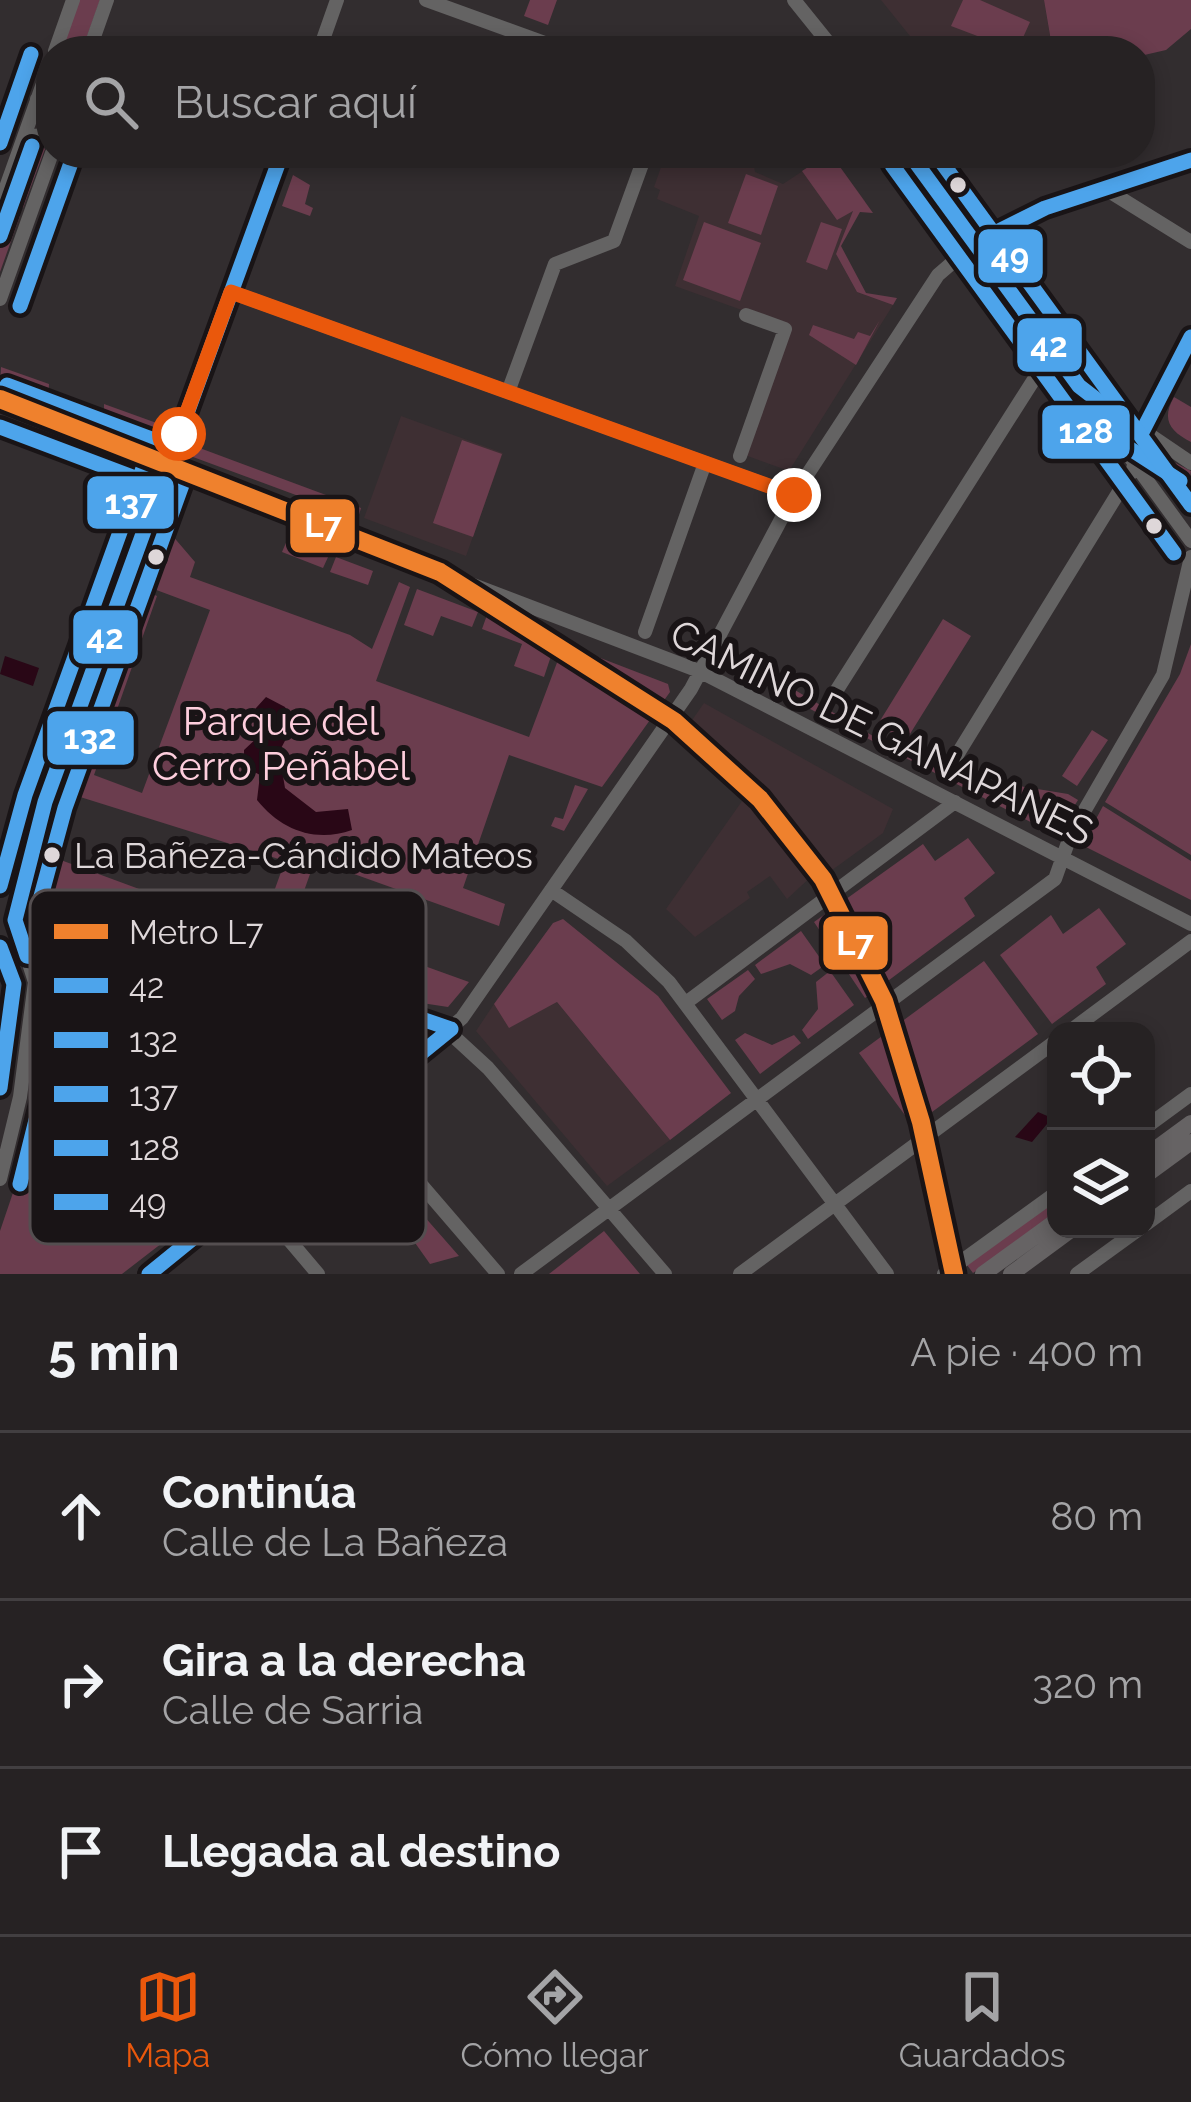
<!DOCTYPE html>
<html lang="es">
<meta charset="utf-8">
<style>
:root{--surface:#262223;--page:#2e2a2b;--text:#f1f3f6;--muted:#a4a4a6;--line:#423f41;--accent:#ea580c}
body{margin:0;font-family:Raleway,sans-serif;background:var(--page);color:var(--text)}
.controls{position:absolute;right:36px;bottom:36px;display:grid;overflow:hidden;border-radius:24px;box-shadow:0 6px 18px #0003}
.controls button{width:108px;height:108px;display:grid;place-items:center;padding:0;border:0;border-bottom:3px solid var(--line);background:var(--surface);color:var(--text);font:60px sans-serif}
.stop{position:absolute;width:36px;height:36px;margin:-27px;border:9px solid #ea580c;border-radius:50%;background:#fff}
.stop.end{background:#ea580c;border-color:#fff;box-shadow:0 3px 12px #0008}
.list{margin:0;padding:0;list-style:none}
h2{display:flex;justify-content:space-between;align-items:center;height:156px;margin:0;padding:0 48px;font-size:51px}
h2 small{font-size:39px;font-weight:400;color:var(--muted)}
.list li{display:grid;grid-template-columns:78px 1fr auto;gap:36px;align-items:center;box-sizing:border-box;height:168px;padding:0 48px;border-top:3px solid var(--line)}
.list b{display:block;font-size:45px;white-space:nowrap}
.list p{margin:0;font-size:39px;white-space:nowrap;color:var(--muted)}
.list em{font-size:39px;font-style:normal;color:var(--muted)}
.icon{flex:none;width:66px;height:66px;fill:none;stroke:currentColor;stroke-width:2;stroke-linecap:round;stroke-linejoin:round}
.map{position:relative;flex:none;width:1191px;height:1274px;overflow:hidden}
.search{position:absolute;background:var(--surface);box-shadow:0 6px 18px #0003;left:36px;right:36px;top:36px;height:132px;display:flex;align-items:center;gap:30px;box-sizing:border-box;padding:0 42px;border-radius:48px;color:var(--muted);font-size:45px}
.sheet{height:660px;background:var(--surface)}
nav{display:flex;justify-content:space-around;align-items:center;box-sizing:border-box;height:168px;border-top:3px solid var(--line);background:var(--surface);font-size:33px;color:var(--muted)}
nav a{display:grid;justify-items:center;gap:6px}
nav .on{color:var(--accent)}
.map>svg:first-child{display:block}
.built{fill:#3e2f33}
.green{fill:#6b3d4e}
.water{fill:#290716}
.lines{fill:none;stroke-linecap:round;stroke-linejoin:round}
.minor{stroke:#646363;stroke-width:14}
.major{stroke:#666364;stroke-width:16}
.bus-1-casing{stroke:#191416;stroke-width:24}
.bus-2-casing{stroke:#191416;stroke-width:24}
.bus-3-casing{stroke:#191416;stroke-width:24}
.bus-4-casing{stroke:#191416;stroke-width:24}
.bus-5-casing{stroke:#191416;stroke-width:24}
.bus-1{stroke:#4da4eb;stroke-width:15}
.bus-2{stroke:#4da4eb;stroke-width:15}
.bus-3{stroke:#4da4eb;stroke-width:15}
.bus-4{stroke:#4da4eb;stroke-width:15}
.bus-5{stroke:#4da4eb;stroke-width:15}
.metro-1-casing{stroke:#191416;stroke-width:27}
.metro-1{stroke:#ef812d;stroke-width:18}
.route{stroke:#ea580c;stroke-width:15}
.bus-dot{fill:#ded7d9;stroke:#191416;stroke-width:4.5}
.labels{text-anchor:middle;dominant-baseline:central;stroke-width:12;stroke-linejoin:round;paint-order:stroke}
.bus-label{font-size:36px;fill:#ded7d9;stroke:#191416;text-anchor:start}
.park-label{font-size:39px;fill:#fecedd;stroke:#191416}
.street-label{font-size:39px;fill:#ded7d9;stroke:#191416}
.key{fill:#191416;stroke:#544e50;stroke-width:3}
.key-label{font-size:33px;fill:#ded7d9}
.line-badge{stroke:#191416;stroke-width:4.5}
.badge-label{font-size:33px;text-anchor:middle;font-weight:bold;fill:#fff}
</style>
<div class="map">
<svg width="1191" height="1274" viewBox="0 0 1191 1274">
<rect width="100%" height="100%" fill="#322d2f"/>
<path class="built" d="M 881,0 L 1044,0 L 1051,42 L 1037,51 L 922,51 Z
M 666,153 L 752,153 L 755,172 L 783,184 L 830,153 L 865,201 L 836,254 L 857,292 L 893,305 L 789,471 L 745,455 L 789,327 L 675,286 L 699,216 L 657,199 L 660,190 L 654,187 Z
M 401,416 L 503,453 L 466,556 L 364,518 Z
M 704,703 L 893,809 L 883,833 L 828,873 L 814,874 L 787,899 L 770,876 L 747,892 L 750,898 L 695,937 L 666,909 L 752,787 L 681,736 Z
M 557,1002 L 670,1140 L 607,1186 L 476,1031 L 494,1004 L 510,1027 Z"/>
<path class="green" d="M 79,0 L 100,0 L 82,51 L 61,51 Z
M 530,0 L 557,0 L 548,25 L 524,16 Z
M 963,0 L 980,0 L 1030,22 L 1017,51 L 951,26 Z
M 1044,0 L 1191,0 L 1191,29 L 1166,50 L 1140,56 L 1140,51 L 1037,51 L 1051,41 Z
M 35,141 L 45,149 L 23,208 L 9,203 Z
M 830,153 L 873,213 L 860,212 L 841,246 L 866,293 L 897,298 L 893,305 L 857,292 L 836,254 L 853,211 L 837,220 L 802,171 Z
M 746,174 L 778,186 L 761,235 L 728,223 Z
M 293,175 L 310,185 L 305,204 L 313,208 L 310,216 L 282,206 Z
M 6,211 L 20,216 L 0,272 L 0,229 Z
M 704,222 L 761,243 L 740,301 L 683,280 Z
M 821,222 L 842,229 L 827,270 L 806,262 Z
M 880,320 L 856,365 L 809,335 L 813,325 L 854,339 L 858,332 L 870,336 Z
M 1,367 L 49,384 L 48,405 L 0,387 Z
M 1174,397 L 1191,407 L 1191,442 C 1170,431 1161,420 1174,397 Z
M 104,404 L 165,426 L 165,436 L 156,444 L 132,437 L 136,424 L 104,417 Z
M 462,440 L 502,454 L 473,537 L 433,523 Z
M 197,447 L 361,508 L 358,518 L 193,457 Z
M 1162,456 L 1191,471 L 1184,513 L 1147,463 Z
M 171,534 L 195,562 L 190,577 L 350,635 L 372,649 L 399,582 L 410,587 L 376,681 L 529,737 L 564,644 L 668,684 L 670,692 L 602,787 L 509,755 L 463,888 L 505,904 L 499,926 L 315,860 L 294,919 L 469,982 L 448,1007 L 251,977 L 259,933 L 285,861 L 77,796 L 86,772 L 82,769 L 148,592 L 157,596 L 94,775 L 142,793 L 210,610 L 151,588 Z
M 288,538 L 329,555 L 323,568 L 282,552 Z
M 336,557 L 373,571 L 368,585 L 330,572 Z
M 417,589 L 478,612 L 472,627 L 441,616 L 433,636 L 404,625 Z
M 487,615 L 556,641 L 544,677 L 514,666 L 522,644 L 482,629 Z
M 943,619 L 971,636 L 905,742 L 878,724 Z
M 1191,644 L 1191,855 L 1105,802 L 1180,674 Z
M 783,683 L 907,756 L 913,749 L 937,764 L 961,763 L 988,781 L 1068,794 L 1078,800 L 1059,831 L 1050,832 L 777,692 Z
M 1092,730 L 1108,740 L 1077,786 L 1062,776 Z
M 575,785 L 588,789 L 564,831 L 551,826 L 555,817 L 563,819 Z
M 1103,806 L 1191,861 L 1191,900 L 1082,845 Z
M 968,838 L 995,873 L 964,898 L 975,916 L 865,998 L 814,922 L 923,844 L 935,861 Z
M 58,859 L 204,913 L 198,929 L 45,911 Z
M 1099,908 L 1126,944 L 1096,967 L 1106,984 L 1052,1024 L 1000,955 L 1051,915 L 1063,934 Z
M 563,919 L 658,996 L 731,1093 L 670,1140 L 557,1002 L 509,1028 L 494,1004 L 553,923 Z
M 801,931 L 825,965 L 811,975 L 790,964 L 761,974 L 755,965 Z
M 984,961 L 1038,1034 L 913,1126 L 859,1053 Z
M 748,970 L 755,979 L 739,996 L 735,1011 L 722,1020 L 707,999 Z
M 830,971 L 854,1005 L 808,1039 L 802,1030 L 818,1009 L 816,982 Z
M 745,1033 L 772,1045 L 794,1035 L 801,1043 L 760,1074 L 735,1040 Z
M 19,1175 L 210,1206 L 122,1274 L 0,1274 L 0,1231 Z
M 1056,1200 L 1056,1213 L 973,1273 L 967,1265 Z
M 423,1215 L 459,1256 L 430,1264 L 406,1230 Z
M 604,1231 L 640,1274 L 549,1274 Z"/>
<path class="water" d="M 5,656 L 39,668 L 33,686 L 0,674 Z
M 266,697 L 285,707 L 294,724 L 279,752 L 285,788 L 316,812 L 348,809 L 352,830 C 315,843 281,830 257,800 L 260,775 L 244,766 L 244,750 L 258,737 L 256,708 Z
M 1038,1112 L 1052,1118 L 1032,1142 L 1015,1137 Z"/>
<g class="lines">
<path class="minor" d="M 426,0 L 567,51
M 794,0 L 835,51
M 55,51 L 73,0
M 89,51 L 107,0
M 319,51 L 337,0
M 37,99 L 40,113 L 51,121
M 24,137 L 43,135 L 51,143
M 909,153 L 1191,541
M 1104,188 L 1191,242
M 0,204 L 51,61
M 231,292 L 794,495
M 0,299 L 52,153
M 508,392 L 555,264 L 614,241 L 646,153
M 1088,393 L 1191,463
M 0,405 L 699,671 L 1191,924
M 740,456 L 785,329 L 746,315
M 645,632 L 705,463
M 833,696 L 1052,351
M 957,755 L 1133,469 L 1141,434 L 1191,337
M 551,890 L 626,941 L 669,982 L 887,1274
M 0,946 L 42,960 L 437,1021 L 488,1068 L 665,1274
M 687,1002 L 955,802
M 1070,1031 L 1191,941
M 29,1043 L 230,1073 L 244,990
M 357,1110 L 498,1274
M 1146,1127 L 1191,1094
M 0,1179 L 20,1097 L 35,982 L 15,920 L 31,849 L 282,153
M 251,1195 L 318,1274
M 1146,1224 L 1191,1191
M 149,1274 L 357,1110 L 462,1018 L 691,689 L 794,495 L 938,275 L 975,243 L 1024,217 L 1191,160
M 521,1274 L 1055,879 L 1071,834 L 1163,675 L 1191,557
M 740,1274 L 1056,1041
M 944,1274 L 1056,1193
M 1077,1274 L 1139,1229"/>
<path class="major" d="M 1146,1156 L 1191,1123
M 1146,1175 L 1191,1142
M 983,1274 L 1056,1221
M 1011,1274 L 1072,1229"/>
<g class="bus-1-casing">
<path id="bus-1" d="M 909,153 L 1079,386 L 1141,434 L 1191,337
M 975,243 L 1045,208 L 1191,160
M 27,956 L 15,920 L 45,802 L 282,153
M 27,956 L 410,1015 L 451,1029
M 149,1274 L 451,1029"/>
</g>
<g class="bus-2-casing">
<path id="bus-2" d="M 20,306 L 72,160
M 0,427 L 159,487
M 20,1184 L 41,1100 L 56,983 L 37,927 L 40,900 L 65,808 L 186,474"/>
</g>
<g class="bus-3-casing">
<path id="bus-3" d="M 0,143 L 31,54
M 0,236 L 32,146
M 7,385 L 173,447
M 0,886 L 25,795 L 146,460
M 0,947 L 14,984 L 0,1088"/>
</g>
<g class="bus-4-casing">
<path id="bus-4" d="M 892,165 L 1174,553
M 1098,428 L 1180,481"/>
</g>
<g class="bus-5-casing">
<path id="bus-5" d="M 935,153 L 1191,505"/>
</g>
<use href="#bus-1" class="bus-1"/>
<use href="#bus-2" class="bus-2"/>
<use href="#bus-3" class="bus-3"/>
<use href="#bus-4" class="bus-4"/>
<use href="#bus-5" class="bus-5"/>
<g class="metro-1-casing">
<path id="metro-1" d="M 0,399 L 440,572 L 674,721 L 760,799 L 823,879 L 884,1001 L 921,1122 L 954,1274"/>
</g>
<use href="#metro-1" class="metro-1"/>
</g>
<g class="lines">
<path class="route" d="M 179,434 L 231,292 L 794,495"/>
</g>
<g class="bus-dot">
<circle cx="958" cy="185" r="10"/>
<circle cx="1154" cy="526" r="10"/>
<circle cx="156" cy="557" r="10"/>
<circle cx="52" cy="855" r="10"/>
</g>
<g class="labels">
<g class="bus-label">
<text x="74" y="855">La Bañeza-Cándido Mateos</text>
</g>
<g class="park-label">
<text x="281" y="721">Parque del<tspan x="281" dy="45">Cerro Peñabel</tspan></text>
</g>
<g class="street-label">
<text transform="translate(882 732) rotate(26)">CAMINO DE GANAPANES</text>
</g>
</g>
<rect x="30" y="890" width="396" height="354" rx="18" class="key"/>
<rect x="54" y="924" width="54" height="15" fill="#ef812d"/>
<rect x="54" y="978" width="54" height="15" fill="#4da4eb"/>
<rect x="54" y="1032" width="54" height="16" fill="#4da4eb"/>
<rect x="54" y="1086" width="54" height="16" fill="#4da4eb"/>
<rect x="54" y="1140" width="54" height="16" fill="#4da4eb"/>
<rect x="54" y="1194" width="54" height="16" fill="#4da4eb"/>
<g class="key-label">
<text x="129" y="944">Metro L7</text>
<text x="129" y="998">42</text>
<text x="129" y="1052">132</text>
<text x="129" y="1106">137</text>
<text x="129" y="1160">128</text>
<text x="129" y="1214">49</text>
</g>
<g class="line-badge">
<rect x="976" y="227" width="69" height="58" rx="12" fill="#4da4eb"/>
<rect x="1015" y="316" width="69" height="58" rx="12" fill="#4da4eb"/>
<rect x="1040" y="403" width="92" height="58" rx="12" fill="#4da4eb"/>
<rect x="85" y="474" width="91" height="57" rx="12" fill="#4da4eb"/>
<rect x="288" y="497" width="69" height="58" rx="12" fill="#ef812d"/>
<rect x="71" y="608" width="69" height="58" rx="12" fill="#4da4eb"/>
<rect x="45" y="709" width="91" height="58" rx="12" fill="#4da4eb"/>
<rect x="821" y="914" width="69" height="58" rx="12" fill="#ef812d"/>
</g>
<g class="badge-label">
<text x="1010" y="268">49</text>
<text x="1049" y="357">42</text>
<text x="1086" y="443">128</text>
<text x="131" y="514">137</text>
<text x="323" y="537">L7</text>
<text x="105" y="649">42</text>
<text x="90" y="749">132</text>
<text x="855" y="955">L7</text>
</g>
</svg>
<div class="controls">
<button><svg class="icon" aria-label="locate" viewBox="0 0 24 24"><circle cx="12" cy="12" r="6"/><path d="M12 2v4M12 18v4M2 12h4M18 12h4"/></svg></button>
<button><svg class="icon" aria-label="layers" viewBox="0 0 24 24"><path d="M12 4l9 5-9 5-9-5zM3 14l9 5 9-5"/></svg></button>
</div>
<div class="stop" style="left:179px;top:434px"></div>
<div class="stop end" style="left:794px;top:495px"></div>
<div class="search"><svg class="icon" aria-label="search" viewBox="0 0 24 24"><circle cx="10" cy="10" r="6"/><path d="M15 15l6 6"/></svg>Buscar aquí</div>
</div>
<section class="sheet">
<h2>5 min<small>A pie · 400 m</small></h2>
<ul class="list">
<li><svg class="icon" aria-label="ahead" viewBox="0 0 24 24"><path d="M12 20V5M6 11l6-6 6 6"/></svg><div><b>Continúa</b><p>Calle de La Bañeza</p></div><em>80 m</em></li>
<li><svg class="icon" aria-label="right" viewBox="0 0 24 24"><path d="M7 20v-9h11M14 6l5 5-5 5"/></svg><div><b>Gira a la derecha</b><p>Calle de Sarria</p></div><em>320 m</em></li>
<li><svg class="icon" aria-label="arrive" viewBox="0 0 24 24"><path d="M6 21V4h12l-3 4 3 4H6"/></svg><div><b>Llegada al destino</b></div></li>
</ul>
</section>
<nav>
<a class="on"><svg class="icon" aria-label="map" viewBox="0 0 24 24"><path d="M3 6l6-2 6 2 6-2v14l-6 2-6-2-6 2zM9 4v14M15 6v14"/></svg>Mapa</a>
<a><svg class="icon" aria-label="directions" viewBox="0 0 24 24"><path d="M12 3l9 9-9 9-9-9zM9 14v-3h6M13 9l2 2-2 2"/></svg>Cómo llegar</a>
<a><svg class="icon" aria-label="saved" viewBox="0 0 24 24"><path d="M7 4h10v16l-5-4-5 4z"/></svg>Guardados</a>
</nav>
